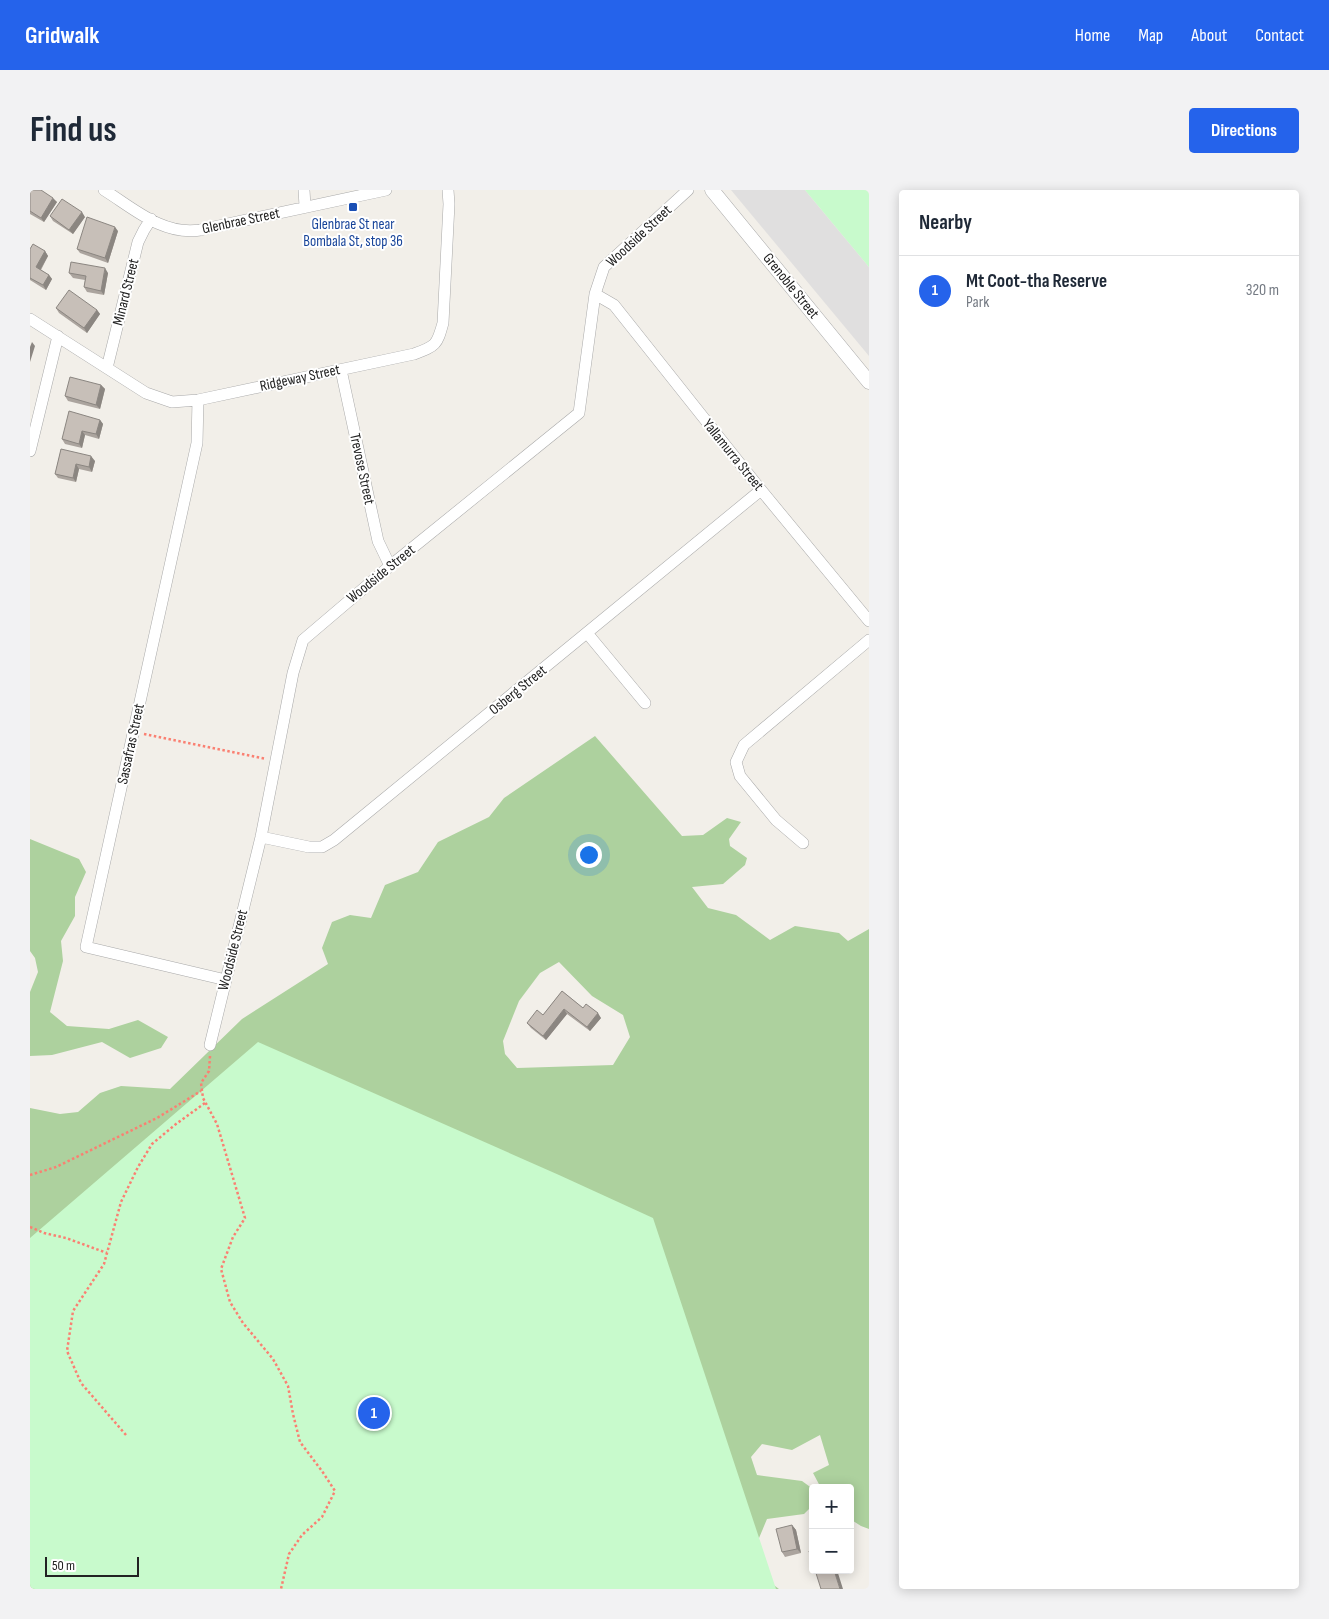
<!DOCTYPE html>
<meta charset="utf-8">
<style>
:root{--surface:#fff;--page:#f2f2f3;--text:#1f2937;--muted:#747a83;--line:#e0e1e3;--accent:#2563eb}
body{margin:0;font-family:"Sofia Sans Condensed",sans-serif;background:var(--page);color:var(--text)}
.controls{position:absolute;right:15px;bottom:15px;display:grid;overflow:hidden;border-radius:5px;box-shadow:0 2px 12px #0003}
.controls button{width:45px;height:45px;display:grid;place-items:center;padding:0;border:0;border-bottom:1px solid var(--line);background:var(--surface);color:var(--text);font:25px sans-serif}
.scale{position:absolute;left:15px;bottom:12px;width:94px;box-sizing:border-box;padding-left:5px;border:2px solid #222;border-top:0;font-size:14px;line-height:18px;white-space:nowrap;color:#222;-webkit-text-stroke:4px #fff;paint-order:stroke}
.you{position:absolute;left:558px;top:664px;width:18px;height:18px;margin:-12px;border:4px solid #fff;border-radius:50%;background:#1a73e8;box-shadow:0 0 0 8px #1a73e833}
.badge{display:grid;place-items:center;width:32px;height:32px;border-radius:50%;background:var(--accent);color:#fff;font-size:16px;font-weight:700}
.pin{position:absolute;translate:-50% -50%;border:2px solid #fff;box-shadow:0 1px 5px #0006}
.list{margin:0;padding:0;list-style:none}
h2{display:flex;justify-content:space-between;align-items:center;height:65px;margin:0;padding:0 20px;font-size:21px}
h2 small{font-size:16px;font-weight:400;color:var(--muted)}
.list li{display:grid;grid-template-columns:32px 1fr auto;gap:15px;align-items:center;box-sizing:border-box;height:70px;padding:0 20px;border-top:1px solid var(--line)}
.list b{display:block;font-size:19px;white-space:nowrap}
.list p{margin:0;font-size:16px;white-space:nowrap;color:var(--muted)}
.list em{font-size:16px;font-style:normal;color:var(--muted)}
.map{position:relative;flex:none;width:839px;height:1399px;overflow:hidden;border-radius:5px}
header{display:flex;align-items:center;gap:30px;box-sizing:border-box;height:70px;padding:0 25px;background:var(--accent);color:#fff}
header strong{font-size:24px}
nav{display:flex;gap:28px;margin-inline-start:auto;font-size:18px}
.intro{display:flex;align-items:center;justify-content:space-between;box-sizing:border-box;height:120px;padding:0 30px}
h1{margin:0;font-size:35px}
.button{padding:12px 22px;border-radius:5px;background:var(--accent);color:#fff;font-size:18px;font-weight:700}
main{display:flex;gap:30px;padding:0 30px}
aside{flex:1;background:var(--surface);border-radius:5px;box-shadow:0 2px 12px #0003}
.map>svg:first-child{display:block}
.residential{fill:#e0dfdf}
.forest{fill:#add19e;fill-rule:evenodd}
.park{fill:#c8facc}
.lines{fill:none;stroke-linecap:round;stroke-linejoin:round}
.minor-casing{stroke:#a9a9a9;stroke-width:12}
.tertiary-casing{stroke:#a9a9a9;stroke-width:15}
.path{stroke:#fa8072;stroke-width:2.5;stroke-dasharray:2.5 2.5;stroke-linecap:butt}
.minor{stroke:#fff;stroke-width:11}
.tertiary{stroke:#fff;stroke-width:14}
.wall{fill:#aba49e}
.shaded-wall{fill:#8b8681}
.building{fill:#c7bfb8;stroke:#8b8681}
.transit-dot{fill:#1a4fb4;stroke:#fff;stroke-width:2}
.labels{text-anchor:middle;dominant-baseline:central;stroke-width:4;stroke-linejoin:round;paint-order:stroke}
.street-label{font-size:15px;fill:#222;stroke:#fff}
.transit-label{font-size:15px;fill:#164399;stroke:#fff}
</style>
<header>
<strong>Gridwalk</strong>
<nav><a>Home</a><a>Map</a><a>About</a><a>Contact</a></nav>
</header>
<div class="intro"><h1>Find us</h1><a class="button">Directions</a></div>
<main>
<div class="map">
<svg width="839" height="1399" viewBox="0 0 839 1399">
<rect width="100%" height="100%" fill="#f2efe9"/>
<path class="residential" d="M 701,0 L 775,0 L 839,77 L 839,166 Z"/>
<path class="forest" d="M 565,546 L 652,646 L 673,645 L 697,628 L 711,632 L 699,649 L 700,656 L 717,668 L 715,675 L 693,694 L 662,697 L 678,718 L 706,725 L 740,750 L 765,736 L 809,743 L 818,751 L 839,739 L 839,1339 L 831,1336 L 820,1329 L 820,1298 L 791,1298 L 783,1283 L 799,1275 L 790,1245 L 762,1260 L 732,1254 L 721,1267 L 727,1285 L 772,1291 L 783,1299 L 783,1315 L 774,1324 L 737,1329 L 721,1367 L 737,1390 L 749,1399 L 0,1399 L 0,918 L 30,924 L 48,922 L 70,903 L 91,896 L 140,899 L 212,829 L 298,774 L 292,758 L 302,732 L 320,725 L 341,728 L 355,695 L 388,682 L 408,652 L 459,627 L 474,608 ZM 529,772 L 562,806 L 593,825 L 600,847 L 583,875 L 487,878 L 475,864 L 473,851 L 489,811 L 510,783 Z
M 0,649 L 49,669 L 56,682 L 45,707 L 45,726 L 31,751 L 33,771 L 20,822 L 37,836 L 79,839 L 108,830 L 138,847 L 131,858 L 100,868 L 72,852 L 22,865 L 0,866 L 0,802 L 8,782 L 5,768 L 0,761 Z"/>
<path class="park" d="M 775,0 L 839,0 L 839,77 Z
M 228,852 L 529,985 L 623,1028 L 746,1399 L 0,1399 L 0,1048 Z"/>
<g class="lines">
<g class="minor-casing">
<path id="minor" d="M 74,0 C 103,18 133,46 170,40 L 356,0
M 274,0 L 275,16
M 565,104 L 584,115 L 731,300 L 839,431
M 0,129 L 116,203 L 142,212 L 168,210 L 384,164 C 406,156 407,155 413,133 L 419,14 L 418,0
M 77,178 L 108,52 L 114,40 L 121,29
M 311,180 L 348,351 L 360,376
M 168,210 L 167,253 L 56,757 L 196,790
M 0,261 L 28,146
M 557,443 L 615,513
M 231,647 L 279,657 L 292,657 L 304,650 L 731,300
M 773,653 L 746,630 L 710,586 L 706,572 L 714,555 L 839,450
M 180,855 L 231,647 L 263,483 L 273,450 L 360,376 L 549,223 L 565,104 L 574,77 L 658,0"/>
</g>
<g class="tertiary-casing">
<path id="tertiary" d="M 682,0 L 839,192"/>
</g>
<path class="path" d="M 114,544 L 236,569
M 180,866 L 179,881 L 171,893 L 173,908 L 187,934 L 215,1028 L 203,1047 L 191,1079 L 200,1112 L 213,1133 L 243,1169 L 258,1196 L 263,1224 L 270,1252 L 292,1281 L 305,1301 L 292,1327 L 272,1345 L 259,1364 L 251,1399
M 0,985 L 26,977 L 127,928 L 171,901
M 0,1037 L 14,1043 L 36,1048 L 77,1063
M 96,1245 L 51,1193 L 37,1161 L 43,1121 L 74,1074 L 91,1012 L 108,977 L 122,954 L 146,934 L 175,913"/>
<use href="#minor" class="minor"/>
<use href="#tertiary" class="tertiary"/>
</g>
<path class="wall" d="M 0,0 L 27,12 L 14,32 L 0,24 Z
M 20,26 L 55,27 L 43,44 L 23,31 Z
M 88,41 L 78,73 L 50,63 L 47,59 Z
M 0,59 L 15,61 L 18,66 L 11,80 L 19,85 L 22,89 L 16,100 L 0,90 Z
M 39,83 L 78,83 L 74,105 L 57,102 L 54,97 L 55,90 L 43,88 Z
M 26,118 L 67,120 L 70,124 L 57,143 L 29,123 Z
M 71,195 L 75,199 L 70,219 L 38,211 L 35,206 Z
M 70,230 L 73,234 L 69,249 L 55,245 L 52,258 L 35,254 L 32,249 Z
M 31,259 L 65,271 L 62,282 L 49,279 L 46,292 L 28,288 L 25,284 Z
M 532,801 L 553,818 L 571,828 L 560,841 L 537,824 L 516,850 L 501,838 L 497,833 L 513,825 Z
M 762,1335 L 766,1340 L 771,1363 L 755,1367 L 752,1362 Z"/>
<path class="shaded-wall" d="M 23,8 L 27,12 L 14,32 L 11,28 Z
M 52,22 L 55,27 L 43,44 L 39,40 Z
M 85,37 L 88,41 L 78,73 L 75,68 Z
M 15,61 L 18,66 L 9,82 L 6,77 Z
M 75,78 L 78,83 L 74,105 L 71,101 Z
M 19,85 L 22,89 L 16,100 L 13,95 Z
M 67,120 L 70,124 L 57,143 L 54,138 Z
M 2,152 L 5,156 L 0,172 L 0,157 Z
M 71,195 L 75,199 L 70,219 L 66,215 Z
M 70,230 L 73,234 L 69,249 L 66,244 Z
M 52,241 L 55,245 L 52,258 L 49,254 Z
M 61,266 L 65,271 L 62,282 L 59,277 Z
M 46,274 L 49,279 L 46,292 L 43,288 Z
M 534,819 L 537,824 L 516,850 L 513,846 Z
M 568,823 L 571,828 L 560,841 L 557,837 Z
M 762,1335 L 766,1340 L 771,1363 L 767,1359 Z
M 804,1380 L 807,1380 L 813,1399 L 810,1399 Z"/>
<path class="building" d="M 0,0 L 11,0 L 23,8 L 11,28 L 0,21 Z
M 32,9 L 52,22 L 39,40 L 20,26 Z
M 57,27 L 85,37 L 75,68 L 47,59 Z
M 3,54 L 15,61 L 6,77 L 19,85 L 13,95 L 0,88 L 0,59 Z
M 41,72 L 75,78 L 71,101 L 54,97 L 56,86 L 39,83 Z
M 39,100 L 67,120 L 54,138 L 26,118 Z
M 40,187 L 71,195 L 66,215 L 35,206 Z
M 39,221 L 70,230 L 66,244 L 52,241 L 49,254 L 32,249 Z
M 31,259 L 61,266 L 59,277 L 46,274 L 43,288 L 25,284 Z
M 532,801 L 553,818 L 556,814 L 568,823 L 557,837 L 534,819 L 513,846 L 497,833 L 507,820 L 513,825 Z
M 762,1335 L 767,1359 L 752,1362 L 746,1339 Z
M 783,1360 L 783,1374 L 779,1361 Z
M 785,1380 L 804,1380 L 810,1399 L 791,1399 Z"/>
<rect class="transit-dot" x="318" y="12" width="10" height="10" rx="2.5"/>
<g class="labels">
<g class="street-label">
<text transform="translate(211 31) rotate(-12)">Glenbrae Street</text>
<text transform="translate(609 46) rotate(-43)">Woodside Street</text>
<text transform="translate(761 96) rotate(51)">Grenoble Street</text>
<text transform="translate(96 102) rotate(-76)">Minard Street</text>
<text transform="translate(270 188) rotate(-12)">Ridgeway Street</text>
<text transform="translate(703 265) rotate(51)">Yallamurra Street</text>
<text transform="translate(332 279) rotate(78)">Trevose Street</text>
<text transform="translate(351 384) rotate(-39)">Woodside Street</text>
<text transform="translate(488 500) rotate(-39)">Osberg Street</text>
<text transform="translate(101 554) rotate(-78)">Sassafras Street</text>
<text transform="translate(203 760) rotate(-76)">Woodside Street</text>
</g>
<g class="transit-label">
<text x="323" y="34">Glenbrae St near<tspan x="323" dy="17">Bombala St, stop 36</tspan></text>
</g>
</g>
</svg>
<div class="controls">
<button>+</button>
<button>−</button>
</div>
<div class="scale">50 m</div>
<div class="you"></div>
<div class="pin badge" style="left:344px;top:1223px">1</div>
</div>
<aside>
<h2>Nearby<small></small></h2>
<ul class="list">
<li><span class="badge">1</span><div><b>Mt Coot-tha Reserve</b><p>Park</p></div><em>320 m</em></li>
</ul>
</aside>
</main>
